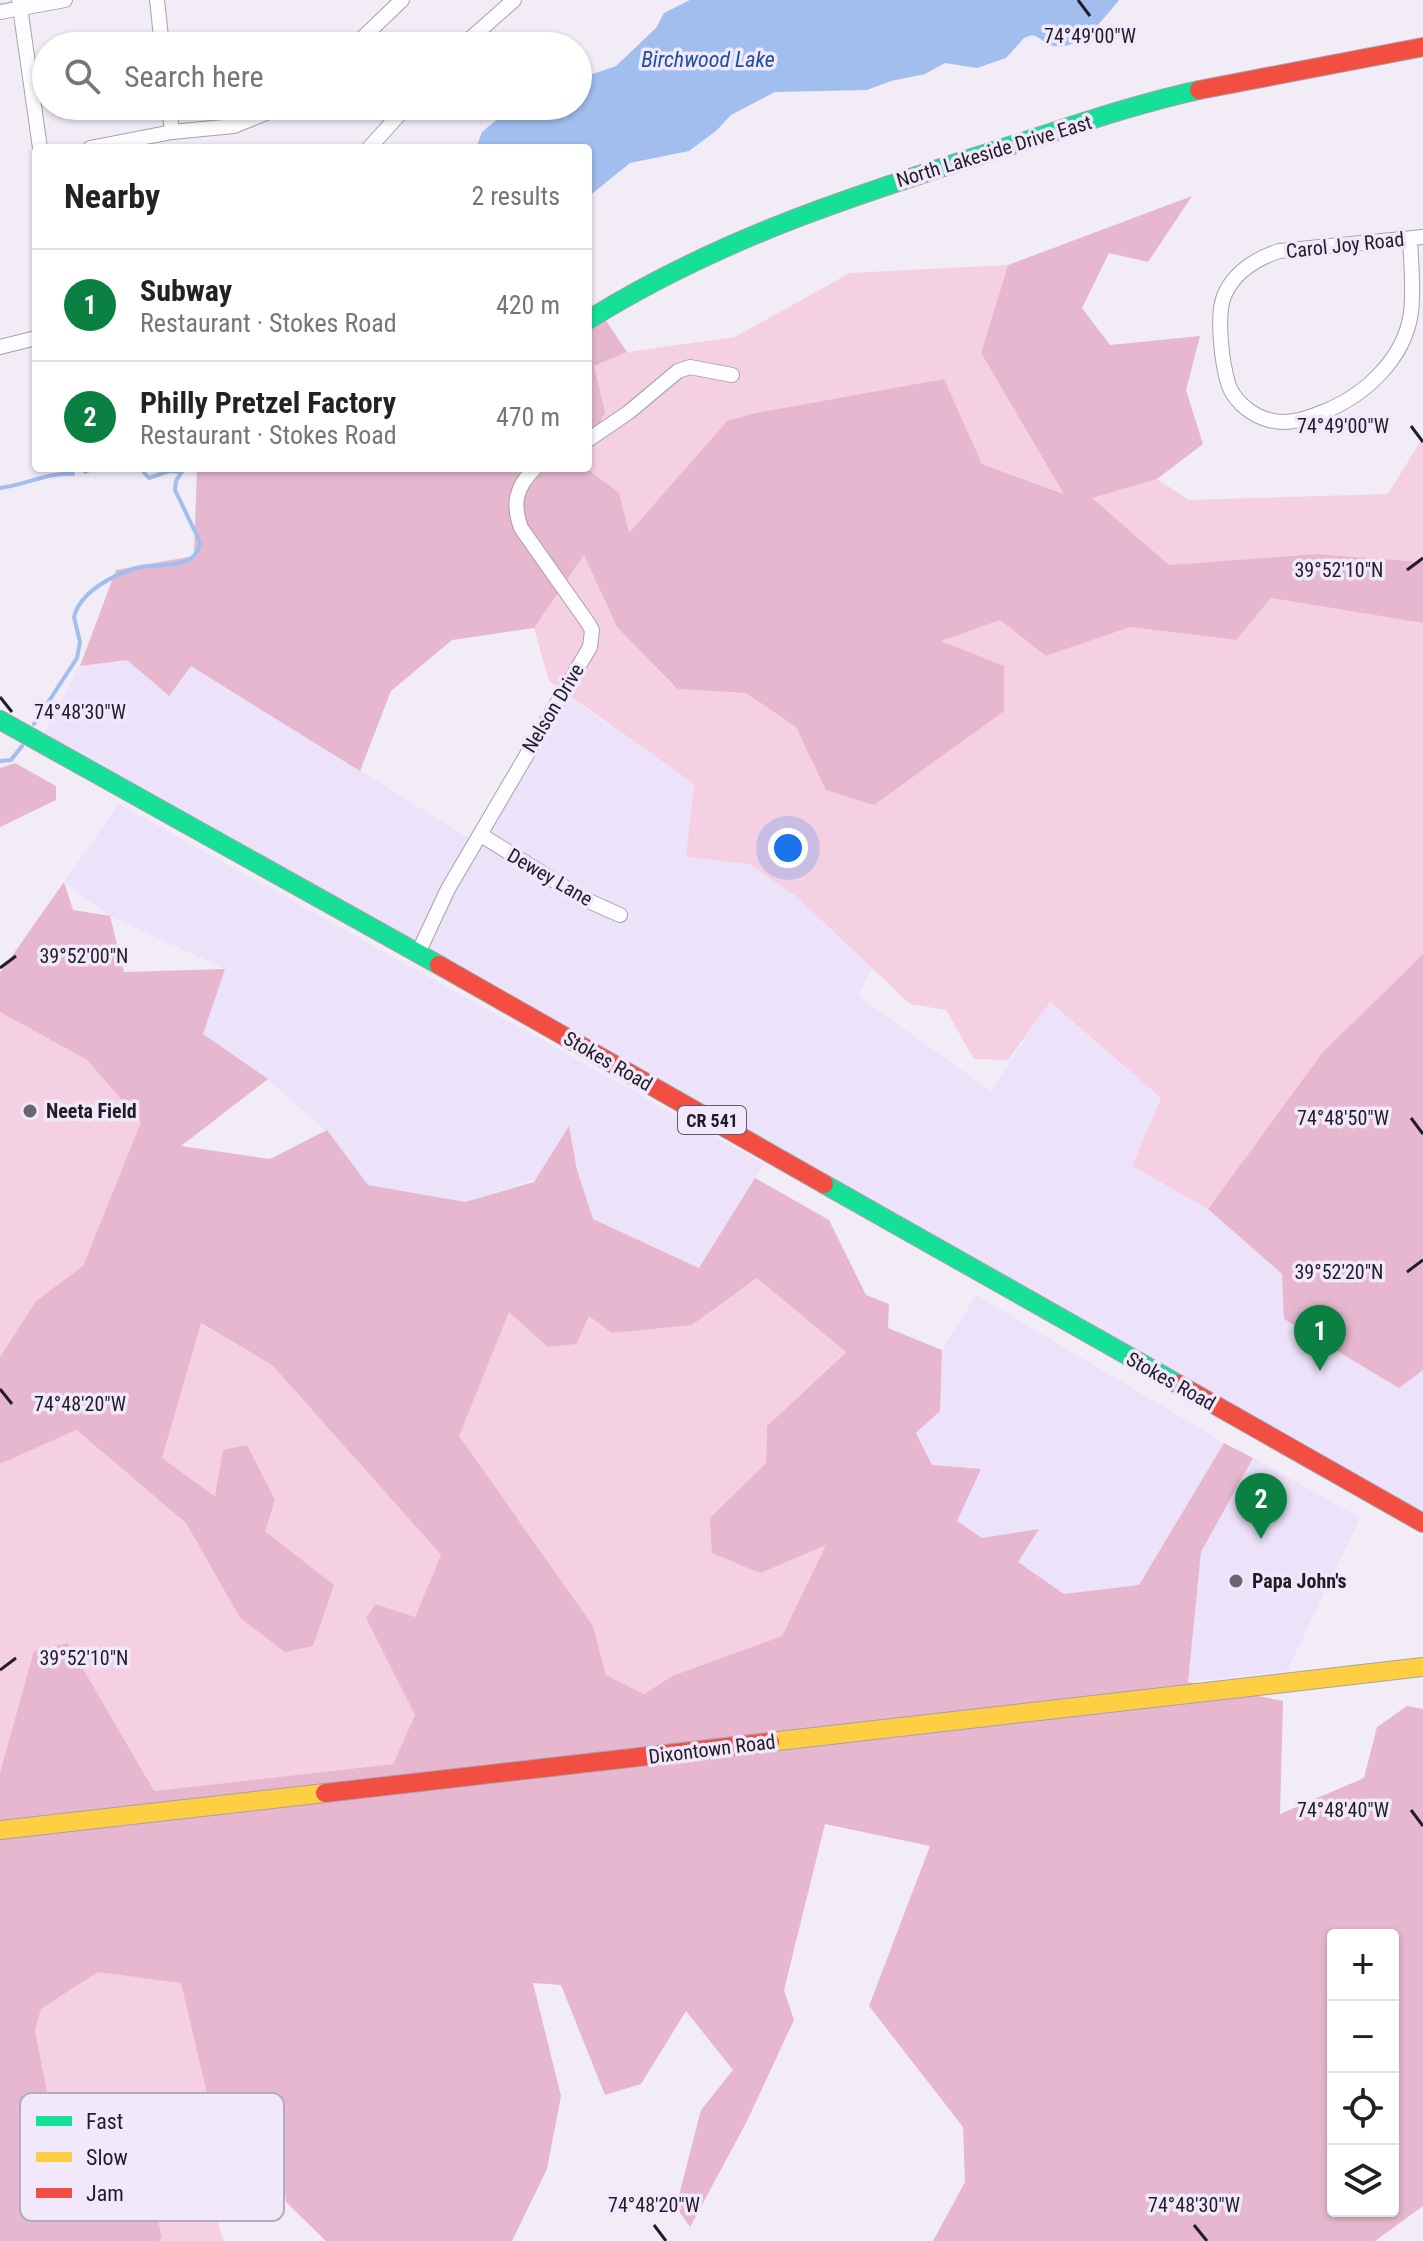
<!DOCTYPE html>
<meta charset="utf-8">
<style>
:root{--surface:#fff;--page:#f6f6f6;--text:#222;--muted:#767676;--line:#e0e0e0;--accent:#0b8043}
body{margin:0;font-family:"Roboto Condensed",sans-serif;background:var(--page);color:var(--text)}
.controls{position:absolute;right:24px;bottom:24px;display:grid;overflow:hidden;border-radius:8px;box-shadow:0 2px 6px #0004}
.controls button{width:72px;height:72px;display:grid;place-items:center;padding:0;border:0;border-bottom:2px solid var(--line);background:var(--surface);color:var(--text);font:40px sans-serif}
.you{position:absolute;left:788px;top:848px;width:28px;height:28px;margin:-20px;border:6px solid #fff;border-radius:50%;background:#1a73e8;box-shadow:0 0 0 12px #1a73e833}
.badge{display:grid;place-items:center;width:52px;height:52px;border-radius:50%;background:var(--accent);color:#fff;font-size:26px;font-weight:700}
.pin{position:absolute;translate:-50% -66px;filter:drop-shadow(0 2px 4px #0008)}
.pin::after{content:'';position:absolute;top:42px;width:28px;height:24px;background:inherit;clip-path:polygon(0 0,100% 0,50% 100%)}
.list{margin:0;padding:0;list-style:none}
h2{display:flex;justify-content:space-between;align-items:center;height:104px;margin:0;padding:0 32px;font-size:34px}
h2 small{font-size:26px;font-weight:400;color:var(--muted)}
.list li{display:grid;grid-template-columns:52px 1fr auto;gap:24px;align-items:center;box-sizing:border-box;height:112px;padding:0 32px;border-top:2px solid var(--line)}
.list b{display:block;font-size:30px;white-space:nowrap}
.list p{margin:0;font-size:26px;white-space:nowrap;color:var(--muted)}
.list em{font-size:26px;font-style:normal;color:var(--muted)}
.icon{flex:none;width:44px;height:44px;fill:none;stroke:currentColor;stroke-width:2;stroke-linecap:round;stroke-linejoin:round}
.map{position:relative;flex:none;width:1423px;height:2241px;overflow:hidden}
.search{position:absolute;background:var(--surface);box-shadow:0 2px 6px #0004;left:32px;top:32px;width:560px;height:88px;display:flex;align-items:center;gap:20px;box-sizing:border-box;padding:0 28px;border-radius:44px;color:var(--muted);font-size:30px}
.panel{position:absolute;background:var(--surface);box-shadow:0 2px 6px #0004;left:32px;top:144px;width:560px;height:328px;border-radius:8px}
.map>svg:first-child{display:block}
.built{fill:#ece2f9}
.green{fill:#f4d0e2}
.forest{fill:#e6b7ce;fill-rule:evenodd}
.water{fill:#a1beef}
.lines{fill:none;stroke-linecap:round;stroke-linejoin:round}
.stream{stroke:#a1beef;stroke-width:4}
.street-casing{stroke:#a6a1aa;stroke-width:16}
.fast-casing{stroke:#a6a1aa;stroke-width:20}
.slow-casing{stroke:#a6a1aa;stroke-width:20}
.jam-casing{stroke:#a6a1aa;stroke-width:20}
.street{stroke:#fdfcfe;stroke-width:14}
.fast{stroke:#16e098;stroke-width:18}
.slow{stroke:#ffcf43;stroke-width:18}
.jam{stroke:#f24e42;stroke-width:18}
.ticks{fill:none;stroke:#211d26;stroke-width:3}
.poi-dot{fill:#6a656f;stroke:#f1e8fc;stroke-width:3}
.labels{text-anchor:middle;dominant-baseline:central;stroke-width:7;stroke-linejoin:round;paint-order:stroke}
.shield{fill:#f1e8fc;stroke:#5f5a66;stroke-width:2}
.shield-label{font-size:18px;font-weight:bold;fill:#211d26}
.street-label{font-size:20px;fill:#211d26;stroke:#f1e8fc}
.poi-label{font-size:20px;font-weight:bold;fill:#211d26;stroke:#f1e8fc;text-anchor:start}
.water-label{font-size:22px;font-style:italic;fill:#1b519d;stroke:#f1e8fc}
.key{fill:#f1e8fc;stroke:#b3abbc;stroke-width:2}
.key-label{font-size:22px;fill:#211d26}
.ticks-label{font-size:20px;text-anchor:middle;fill:#211d26;stroke:#f1e8fc;stroke-width:7;stroke-linejoin:round;paint-order:stroke}
</style>
<div class="map">
<svg width="1423" height="2241" viewBox="0 0 1423 2241">
<rect width="100%" height="100%" fill="#f2ecf7"/>
<path class="built" d="M 127,660 L 168,696 L 191,665 L 476,843 L 562,692 L 694,784 L 686,857 L 749,864 L 797,897 L 872,968 L 858,996 L 991,1091 L 1049,1002 L 1161,1098 L 1132,1166 L 1208,1209 L 1282,1274 L 1399,1387 L 1423,1370 L 1423,1523 L 39,742 L 80,666 Z
M 119,804 L 764,1164 L 700,1268 L 593,1219 L 577,1170 L 569,1127 L 536,1179 L 465,1202 L 368,1185 L 330,1134 L 268,1080 L 203,1034 L 225,969 L 110,916 L 64,882 Z
M 976,1295 L 1224,1443 L 1139,1585 L 1065,1594 L 1018,1562 L 1038,1530 L 982,1538 L 957,1521 L 916,1433 L 940,1411 L 942,1350 Z
M 1253,1458 L 1360,1518 L 1287,1671 L 1188,1682 L 1201,1552 Z"/>
<path class="green" d="M 1008,265 L 981,353 L 1065,494 L 982,464 L 727,421 L 629,534 L 586,468 L 588,449 L 604,412 L 594,366 L 627,352 L 735,337 L 850,273 Z
M 1423,437 L 1423,562 L 1316,554 L 1168,565 L 1091,498 L 1157,479 L 1189,500 L 1388,494 Z
M 584,554 L 617,627 L 676,689 L 746,693 L 796,727 L 827,790 L 939,640 L 1000,620 L 1046,656 L 1130,627 L 1236,640 L 1271,598 L 1423,623 L 1423,954 L 1322,1053 L 1208,1209 L 1132,1166 L 1161,1098 L 1050,1002 L 1008,1060 L 974,1059 L 946,1010 L 910,1004 L 797,897 L 749,864 L 686,857 L 694,784 L 549,681 L 534,628 Z
M 0,1012 L 87,1060 L 141,1122 L 83,1266 L 36,1301 L 0,1357 Z
M 757,1278 L 846,1351 L 767,1426 L 766,1463 L 710,1518 L 827,1544 L 782,1636 L 672,1676 L 644,1694 L 606,1675 L 593,1626 L 458,1436 L 509,1311 L 548,1346 L 589,1316 L 692,1325 Z
M 200,1323 L 272,1365 L 441,1555 L 415,1617 L 377,1604 L 366,1618 L 415,1715 L 393,1764 L 154,1791 L 0,1773 L 0,1464 L 75,1430 L 186,1523 L 240,1618 L 334,1585 L 265,1531 L 162,1458 Z
M 98,1972 L 181,1982 L 216,2132 L 219,2228 L 224,2241 L 159,2241 L 162,2238 L 133,2105 L 108,2200 L 64,2179 L 35,2030 L 41,2009 Z"/>
<path class="forest" d="M 1192,196 L 1148,262 L 1109,253 L 1082,308 L 1110,345 L 1200,336 L 1186,390 L 1203,444 L 1157,479 L 1092,498 L 1169,565 L 1316,554 L 1423,562 L 1423,623 L 1271,598 L 1236,640 L 1130,627 L 1046,656 L 1000,620 L 941,641 L 1004,666 L 1004,711 L 874,805 L 826,790 L 796,727 L 746,693 L 677,689 L 617,627 L 584,555 L 534,628 L 452,640 L 391,691 L 360,771 L 191,666 L 169,696 L 127,660 L 80,666 L 116,570 L 194,556 L 197,468 L 586,468 L 619,493 L 629,533 L 727,421 L 756,413 L 944,379 L 982,464 L 1064,494 L 981,353 L 1008,265 Z
M 601,313 L 627,352 L 594,366 L 605,412 L 588,449 L 588,323 Z
M 15,763 L 56,786 L 56,800 L 0,827 L 0,768 Z
M 64,882 L 73,910 L 110,916 L 124,972 L 225,969 L 203,1034 L 268,1079 L 181,1146 L 270,1159 L 327,1130 L 368,1185 L 465,1202 L 534,1182 L 569,1126 L 577,1170 L 593,1219 L 699,1268 L 755,1178 L 829,1220 L 866,1295 L 889,1304 L 888,1328 L 942,1350 L 940,1411 L 916,1433 L 932,1465 L 981,1469 L 957,1521 L 982,1538 L 1039,1529 L 1018,1562 L 1064,1594 L 1139,1585 L 1224,1443 L 1253,1458 L 1201,1552 L 1188,1682 L 1283,1701 L 1280,1814 L 1364,1778 L 1377,1727 L 1407,1706 L 1423,1709 L 1423,2206 L 1375,2241 L 933,2241 L 965,2182 L 963,2127 L 869,2006 L 930,1846 L 825,1824 L 784,1990 L 794,2020 L 746,2123 L 690,2227 L 676,2207 L 701,2110 L 733,2070 L 686,2011 L 641,2084 L 605,2095 L 561,1985 L 533,1983 L 561,2096 L 547,2169 L 512,2241 L 326,2241 L 286,2202 L 279,2128 L 216,2132 L 181,1983 L 98,1972 L 41,2009 L 35,2030 L 64,2179 L 108,2199 L 133,2103 L 162,2238 L 159,2241 L 0,2241 L 0,1773 L 34,1651 L 68,1643 L 154,1791 L 393,1764 L 415,1715 L 366,1618 L 376,1604 L 415,1617 L 441,1555 L 272,1365 L 201,1323 L 162,1458 L 215,1496 L 223,1450 L 247,1445 L 275,1500 L 265,1531 L 334,1585 L 313,1646 L 285,1652 L 240,1618 L 186,1523 L 76,1430 L 0,1464 L 0,1357 L 36,1301 L 83,1266 L 141,1122 L 87,1060 L 0,1012 L 0,973 ZM 757,1278 L 846,1352 L 767,1426 L 766,1463 L 710,1518 L 712,1553 L 760,1573 L 826,1545 L 782,1636 L 672,1676 L 644,1694 L 606,1675 L 593,1626 L 459,1436 L 509,1312 L 548,1347 L 576,1344 L 589,1316 L 612,1333 L 692,1325 ZM 1333,1935 L 1393,1935 L 1393,2211 L 1333,2211 Z
M 1423,954 L 1423,1370 L 1399,1388 L 1284,1319 L 1282,1274 L 1208,1209 L 1322,1053 Z"/>
<path class="water" d="M 690,0 L 1119,0 C 1105,17 1080,51 1054,46 C 1045,45 1041,37 1032,35 L 1024,38 L 1006,58 L 977,68 L 945,63 L 925,74 L 891,81 L 867,90 L 775,92 L 731,115 L 716,131 L 689,151 L 630,163 L 588,197 L 588,148 L 476,148 L 482,132 L 513,106 L 578,106 L 578,79 L 616,66 L 656,28 L 664,13 Z"/>
<g class="lines">
<path class="stream" d="M 140,468 L 149,478 L 169,471 L 182,472
M 85,472 L 95,468
M 0,488 C 26,485 48,472 73,474
M 34,724 L 77,658 L 80,642 L 74,617 C 80,592 113,575 136,568 C 157,562 197,572 200,542 L 175,490 L 176,481 L 184,468
M 0,761 L 11,760 L 22,746"/>
<g class="street-casing">
<path id="street" d="M 19,0 L 40,148
M 157,0 L 162,46
M 0,12 L 65,0
M 354,46 L 402,0
M 462,46 L 514,0
M 169,106 L 172,132
M 90,148 L 172,132 L 234,126 L 283,106
M 369,148 L 407,106
M 1410,239 C 1411,263 1414,288 1411,312 C 1405,359 1364,396 1323,412 C 1301,421 1281,427 1258,416 C 1246,410 1234,399 1229,386 C 1222,365 1216,316 1224,296 C 1234,272 1255,259 1279,251 L 1423,237
M 0,347 L 36,338
M 588,440 L 629,412 L 678,371 L 690,367 L 732,375
M 481,835 L 582,898 L 620,915
M 418,953 L 448,889 L 590,647 L 592,630 L 588,623 L 521,528 C 512,503 516,487 535,468"/>
</g>
<g class="fast-casing">
<path id="fast" d="M 588,320 C 715,241 843,199 984,154 C 1056,132 1126,106 1199,90
M 0,720 L 439,965
M 824,1184 L 1178,1384"/>
</g>
<g class="slow-casing">
<path id="slow" d="M 770,1742 L 1423,1667
M 0,1830 L 325,1793"/>
</g>
<g class="jam-casing">
<path id="jam" d="M 1199,90 L 1423,47
M 439,965 L 824,1184
M 1178,1384 L 1423,1523
M 325,1793 L 770,1742"/>
</g>
<use href="#street" class="street"/>
<use href="#fast" class="fast"/>
<use href="#slow" class="slow"/>
<use href="#jam" class="jam"/>
</g>
<path class="ticks" d="M 1078,0 L 1090,16M 1411,426 L 1423,442M 1407,570 L 1423,558M 0,697 L 12,712M 0,968 L 16,956M 1411,1118 L 1423,1134M 1407,1272 L 1423,1260M 0,1389 L 12,1404M 0,1670 L 16,1658M 1411,1810 L 1423,1826M 654,2225 L 666,2241M 1194,2225 L 1207,2241"/>
<g class="poi-dot">
<circle cx="30" cy="1111" r="8"/>
<circle cx="1236" cy="1581" r="8"/>
</g>
<g class="labels">
<rect class="shield" x="678" y="1106" width="68" height="28" rx="6"/>
<g class="shield-label">
<text x="712" y="1120">CR 541</text>
</g>
<g class="street-label">
<text transform="translate(994 151) rotate(-17)">North Lakeside Drive East</text>
<text transform="translate(1345 245) rotate(-6)">Carol Joy Road</text>
<text transform="translate(553 708) rotate(-59)">Nelson Drive</text>
<text transform="translate(550 877) rotate(30)">Dewey Lane</text>
<text transform="translate(608 1061) rotate(30)">Stokes Road</text>
<text transform="translate(1171 1381) rotate(29)">Stokes Road</text>
<text transform="translate(712 1749) rotate(-7)">Dixontown Road</text>
</g>
<g class="poi-label">
<text x="46" y="1111">Neeta Field</text>
<text x="1252" y="1581">Papa John's</text>
</g>
<g class="water-label">
<text x="708" y="59">Birchwood Lake</text>
</g>
</g>
<rect x="20" y="2093" width="264" height="128" rx="12" class="key"/>
<rect x="36" y="2116" width="36" height="10" fill="#16e098"/>
<rect x="36" y="2152" width="36" height="10" fill="#ffcf43"/>
<rect x="36" y="2188" width="36" height="10" fill="#f24e42"/>
<g class="key-label">
<text x="86" y="2129">Fast</text>
<text x="86" y="2165">Slow</text>
<text x="86" y="2201">Jam</text>
</g>
<g class="ticks-label">
<text x="1090" y="43">74°49'00"W</text>
<text x="1343" y="433">74°49'00"W</text>
<text x="1339" y="577">39°52'10"N</text>
<text x="80" y="719">74°48'30"W</text>
<text x="84" y="963">39°52'00"N</text>
<text x="1343" y="1125">74°48'50"W</text>
<text x="1339" y="1279">39°52'20"N</text>
<text x="80" y="1411">74°48'20"W</text>
<text x="84" y="1665">39°52'10"N</text>
<text x="1343" y="1817">74°48'40"W</text>
<text x="654" y="2212">74°48'20"W</text>
<text x="1194" y="2212">74°48'30"W</text>
</g>
</svg>
<div class="controls">
<button>+</button>
<button>−</button>
<button><svg class="icon" aria-label="locate" viewBox="0 0 24 24"><circle cx="12" cy="12" r="6"/><path d="M12 2v4M12 18v4M2 12h4M18 12h4"/></svg></button>
<button><svg class="icon" aria-label="layers" viewBox="0 0 24 24"><path d="M12 4l9 5-9 5-9-5zM3 14l9 5 9-5"/></svg></button>
</div>
<div class="you"></div>
<div class="pin badge" style="left:1320px;top:1371px">1</div>
<div class="pin badge" style="left:1261px;top:1539px">2</div>
<div class="search"><svg class="icon" aria-label="search" viewBox="0 0 24 24"><circle cx="10" cy="10" r="6"/><path d="M15 15l6 6"/></svg>Search here</div>
<section class="panel">
<h2>Nearby<small>2 results</small></h2>
<ul class="list">
<li><span class="badge">1</span><div><b>Subway</b><p>Restaurant · Stokes Road</p></div><em>420 m</em></li>
<li><span class="badge">2</span><div><b>Philly Pretzel Factory</b><p>Restaurant · Stokes Road</p></div><em>470 m</em></li>
</ul>
</section>
</div>
